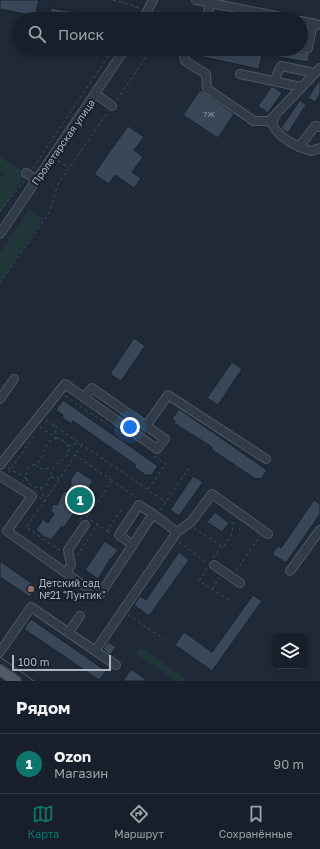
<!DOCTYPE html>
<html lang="ru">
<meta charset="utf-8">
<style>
:root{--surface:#171f2a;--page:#202732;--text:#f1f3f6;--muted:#9ea2a8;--line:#363d47;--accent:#0f766e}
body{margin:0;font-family:"Golos Text",sans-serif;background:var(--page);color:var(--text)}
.controls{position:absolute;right:12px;bottom:12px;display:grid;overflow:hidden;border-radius:8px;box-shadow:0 2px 10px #0003}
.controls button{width:36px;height:36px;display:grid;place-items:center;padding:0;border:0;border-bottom:1px solid var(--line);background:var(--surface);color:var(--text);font:20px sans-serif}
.scale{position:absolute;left:12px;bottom:10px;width:99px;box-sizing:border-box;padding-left:4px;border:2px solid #acb6c5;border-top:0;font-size:11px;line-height:14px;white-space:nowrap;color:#acb6c5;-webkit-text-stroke:3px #18202c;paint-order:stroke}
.you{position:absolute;left:130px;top:427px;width:14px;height:14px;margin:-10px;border:3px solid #fff;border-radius:50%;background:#1a73e8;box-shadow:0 0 0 6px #1a73e833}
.badge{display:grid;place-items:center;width:26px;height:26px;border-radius:50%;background:var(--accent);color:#fff;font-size:13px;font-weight:700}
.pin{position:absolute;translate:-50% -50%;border:2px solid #fff;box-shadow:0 1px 4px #0006}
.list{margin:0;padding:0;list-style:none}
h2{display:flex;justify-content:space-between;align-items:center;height:52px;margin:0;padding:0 16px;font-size:17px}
h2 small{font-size:13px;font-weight:400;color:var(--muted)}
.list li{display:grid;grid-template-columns:26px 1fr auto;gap:12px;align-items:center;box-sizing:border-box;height:60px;padding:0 16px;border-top:1px solid var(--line)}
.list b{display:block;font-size:15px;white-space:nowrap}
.list p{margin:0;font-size:13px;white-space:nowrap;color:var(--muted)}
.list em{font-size:13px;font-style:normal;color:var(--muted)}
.icon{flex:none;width:22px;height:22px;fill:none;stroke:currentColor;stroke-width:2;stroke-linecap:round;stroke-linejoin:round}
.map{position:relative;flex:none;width:320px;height:681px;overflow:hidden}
.search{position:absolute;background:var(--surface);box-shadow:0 2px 10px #0003;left:12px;right:12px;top:12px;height:44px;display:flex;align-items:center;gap:10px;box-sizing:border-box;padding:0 14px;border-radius:22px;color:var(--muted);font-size:15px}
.sheet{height:112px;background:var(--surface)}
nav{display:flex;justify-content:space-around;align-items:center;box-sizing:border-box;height:56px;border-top:1px solid var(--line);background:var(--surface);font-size:11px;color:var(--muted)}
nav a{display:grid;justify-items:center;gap:2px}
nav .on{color:var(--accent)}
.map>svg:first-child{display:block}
.green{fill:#213639}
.building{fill:#3a4758;stroke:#1a222e}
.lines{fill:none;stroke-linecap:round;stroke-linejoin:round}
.minor-casing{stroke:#4d5663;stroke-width:10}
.major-casing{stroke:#3c4451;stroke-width:12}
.path{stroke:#3e5356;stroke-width:1;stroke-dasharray:3 3;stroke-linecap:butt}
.minor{stroke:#323b48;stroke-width:8}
.major{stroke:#505a68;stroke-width:10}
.tram{stroke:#545f6f;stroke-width:1}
.education-dot{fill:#8d6e63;stroke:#18202c;stroke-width:1.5}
.labels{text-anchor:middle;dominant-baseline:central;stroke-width:4;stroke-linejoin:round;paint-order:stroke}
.number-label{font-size:8px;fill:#909aaa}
.street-label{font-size:10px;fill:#acb6c5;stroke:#18202c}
.poi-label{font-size:10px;fill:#acb6c5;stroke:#18202c;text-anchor:start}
</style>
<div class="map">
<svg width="320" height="681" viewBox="0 0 320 681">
<rect width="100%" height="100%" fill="#1f2938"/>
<path class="green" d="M 0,157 L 26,174 L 0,213 L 0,177 L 3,173 L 0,171 Z
M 29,209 L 43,219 L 0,283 L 0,252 Z
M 141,648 L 189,681 L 177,681 L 137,654 Z"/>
<path class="building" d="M 0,0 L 39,0 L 35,16 L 0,9 Z
M 51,8 L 96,16 L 96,19 L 49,19 Z
M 189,49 L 256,49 L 263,51 L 259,69 L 189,54 Z
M 280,49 L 296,49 L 300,52 L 310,53 L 308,62 L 278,57 Z
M 320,79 L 320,94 L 315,102 L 308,98 Z
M 272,86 L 282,93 L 268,113 L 258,106 Z
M 200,90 L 234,114 L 218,138 L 183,115 Z
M 300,100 L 306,105 L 288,133 L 281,128 Z
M 128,126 L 144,137 L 134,150 L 143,157 L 132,172 L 141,178 L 134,188 L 115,175 L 109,184 L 94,174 Z
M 134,338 L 145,346 L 121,381 L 110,374 Z
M 232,362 L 242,369 L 218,405 L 207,398 Z
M 63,400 L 158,466 L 151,476 L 148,474 L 147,476 L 134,467 L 136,465 L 73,421 L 71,424 L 62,417 L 63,415 L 56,410 Z
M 179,409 L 267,470 L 261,479 L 254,478 L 211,449 L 212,447 L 201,440 L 174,423 L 175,421 L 172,419 Z
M 77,470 L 93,481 L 83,496 L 84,500 L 64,527 L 62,526 L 51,540 L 47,537 L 46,538 L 36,530 L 43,519 L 48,523 L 54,514 L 51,511 L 53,504 L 57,505 L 64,491 L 66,492 L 71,485 L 71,479 Z
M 193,476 L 203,482 L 179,516 L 170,510 Z
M 314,500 L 320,504 L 320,514 L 286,563 L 272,554 L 278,546 L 281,548 Z
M 215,512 L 229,523 L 222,532 L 207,522 Z
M 105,541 L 118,550 L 111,559 L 110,559 L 98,579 L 85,570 Z
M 179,552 L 189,560 L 149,616 L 134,605 L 140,596 L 146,600 Z
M 0,561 L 37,587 L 30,597 L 0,577 Z
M 253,595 L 262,601 L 212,671 L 175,645 L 184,632 L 212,652 Z
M 31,619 L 106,671 L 99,680 L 24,629 Z
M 108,642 L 116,647 L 110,655 L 103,649 Z
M 131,669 L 148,681 L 123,681 Z"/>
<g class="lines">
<g class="minor-casing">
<path id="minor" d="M 196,0 L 291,19
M 143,19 L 153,0
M 207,19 L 210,3
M 301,21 L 320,25
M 301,47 L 308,48 L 313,23
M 183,49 L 185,61 L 206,74 L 207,89 L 254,121 L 269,121 L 274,116
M 320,68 L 275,115 L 272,124 C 280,139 296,146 311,151 L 320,148
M 240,74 L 301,87
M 274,81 L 281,66 L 315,73
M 96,94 L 112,106
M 299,147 L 315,126 L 320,127
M 26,173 L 37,180
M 0,234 L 125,49
M 0,399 L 14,379
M 146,426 L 168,395 L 266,459
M 0,465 L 65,384 L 157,449 L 165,439 L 92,388 L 84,398
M 0,476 L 32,496 L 7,531 L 66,573
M 85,525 L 68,550 L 71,565 L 66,573 L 99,596 L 153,514 L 177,532
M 133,545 L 119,535 L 139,505 L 153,514
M 214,565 L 240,583
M 290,571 L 320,530
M 69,632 L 80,616
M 95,651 L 177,532 L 191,522 L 212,494 L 268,534
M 0,652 L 31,607 L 116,665"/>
</g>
<g class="major-casing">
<path id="major" d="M 0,670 L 16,681"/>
</g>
<path class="path" d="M 113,0 L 141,8
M 156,12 L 201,13
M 216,14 L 238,19
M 131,19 L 135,12 L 135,7
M 170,19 L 172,12
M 117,100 L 151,49
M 58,161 L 69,168
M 33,168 L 113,49
M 0,211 L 25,180
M 0,283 L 49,213 L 58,184 L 108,112
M 65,396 L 129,439
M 46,420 L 166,502
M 40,427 L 56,438 L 54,425
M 56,438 C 61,439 65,440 68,446 C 72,459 57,460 52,469 C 50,476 50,485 42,487 C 32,490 23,480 27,471 C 29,466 35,465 39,462 C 46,453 43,442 56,438 Z
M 82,445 L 75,455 L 111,480
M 68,446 L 80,443
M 36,465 L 39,469 L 46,468 L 51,470
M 8,468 L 26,478 L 22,482
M 8,473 L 34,436
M 51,477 L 59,478
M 41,488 L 45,501 L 26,527 L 59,550 L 61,546
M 148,489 L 166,464 L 154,456
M 39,497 L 45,501 L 75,455
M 160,510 L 189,468
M 78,511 L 88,518
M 87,517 L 112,481 L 136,497
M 80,519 L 83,515
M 91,520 L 107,531 L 121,510 L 124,512
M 194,528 L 223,547 L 231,537 L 234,520
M 239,530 L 242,526
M 107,531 L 112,534
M 179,542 L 207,563
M 77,556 L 98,524
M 213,558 L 221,546
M 207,568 L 199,581 L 229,600
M 236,571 L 259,538
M 212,589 L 220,577
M 128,615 L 164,639"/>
<use href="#minor" class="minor"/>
<use href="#major" class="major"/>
<path class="tram" d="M 0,657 L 34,681"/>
</g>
<circle class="education-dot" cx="31" cy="589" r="4"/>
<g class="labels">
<g class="number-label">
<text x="209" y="114">7Ж</text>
</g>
<g class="street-label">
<text transform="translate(63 142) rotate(-55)">Пролетарская улица</text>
</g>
<g class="poi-label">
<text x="39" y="583">Детский сад<tspan x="39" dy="12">№21 "Лунтик"</tspan></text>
</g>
</g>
</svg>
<div class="controls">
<button><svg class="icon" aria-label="layers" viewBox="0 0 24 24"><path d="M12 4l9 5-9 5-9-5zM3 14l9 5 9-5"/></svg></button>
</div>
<div class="scale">100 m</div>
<div class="you"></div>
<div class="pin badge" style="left:80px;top:500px">1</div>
<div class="search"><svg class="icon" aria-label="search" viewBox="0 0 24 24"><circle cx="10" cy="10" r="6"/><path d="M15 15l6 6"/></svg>Поиск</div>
</div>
<section class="sheet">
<h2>Рядом<small></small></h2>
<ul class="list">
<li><span class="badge">1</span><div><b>Ozon</b><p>Магазин</p></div><em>90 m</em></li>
</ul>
</section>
<nav>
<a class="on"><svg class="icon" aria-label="map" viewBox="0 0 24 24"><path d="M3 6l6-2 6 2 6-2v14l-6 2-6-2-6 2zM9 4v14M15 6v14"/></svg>Карта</a>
<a><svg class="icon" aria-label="directions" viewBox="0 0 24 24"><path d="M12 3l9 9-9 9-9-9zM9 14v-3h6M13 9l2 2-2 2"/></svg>Маршрут</a>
<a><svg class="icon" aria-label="saved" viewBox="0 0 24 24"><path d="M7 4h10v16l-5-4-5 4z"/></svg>Сохранённые</a>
</nav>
